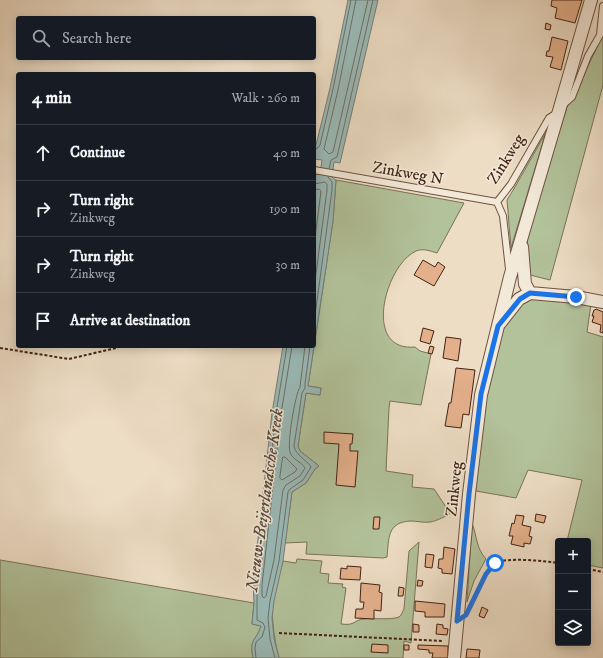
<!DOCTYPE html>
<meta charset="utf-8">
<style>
:root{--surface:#171b24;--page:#20242c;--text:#f1f3f6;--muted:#9ea1a6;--line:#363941}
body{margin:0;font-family:"IM FELL DW Pica",serif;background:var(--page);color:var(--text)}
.controls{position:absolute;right:12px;bottom:12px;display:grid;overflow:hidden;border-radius:4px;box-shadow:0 2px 10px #0003}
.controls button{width:36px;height:36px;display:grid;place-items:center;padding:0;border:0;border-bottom:1px solid var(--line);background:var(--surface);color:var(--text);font:20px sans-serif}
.stop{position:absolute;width:12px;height:12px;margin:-9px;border:3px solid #1a73e8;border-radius:50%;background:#fff}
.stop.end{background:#1a73e8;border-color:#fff;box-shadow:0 1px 4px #0008}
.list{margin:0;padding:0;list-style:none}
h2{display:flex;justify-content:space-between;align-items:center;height:52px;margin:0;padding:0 16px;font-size:17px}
h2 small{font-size:13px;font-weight:400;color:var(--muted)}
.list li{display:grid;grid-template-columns:26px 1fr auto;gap:12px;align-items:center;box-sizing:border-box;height:56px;padding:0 16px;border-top:1px solid var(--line)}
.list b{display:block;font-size:15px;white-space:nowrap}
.list p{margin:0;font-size:13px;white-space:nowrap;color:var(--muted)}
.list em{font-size:13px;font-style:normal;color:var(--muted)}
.icon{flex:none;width:22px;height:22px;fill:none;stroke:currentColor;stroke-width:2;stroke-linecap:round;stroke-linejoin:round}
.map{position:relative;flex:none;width:603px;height:658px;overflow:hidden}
.search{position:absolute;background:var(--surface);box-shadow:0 2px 10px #0003;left:16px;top:16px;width:300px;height:44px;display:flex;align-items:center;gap:10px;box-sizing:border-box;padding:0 14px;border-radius:4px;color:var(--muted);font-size:15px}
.panel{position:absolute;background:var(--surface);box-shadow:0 2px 10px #0003;left:16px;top:72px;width:300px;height:276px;border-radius:4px}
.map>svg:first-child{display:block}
.green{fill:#b2c29a;stroke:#7a7257}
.water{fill:#9abbb9;stroke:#777e77}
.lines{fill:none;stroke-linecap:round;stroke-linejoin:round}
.shore{stroke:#6e6f66;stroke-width:1}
.building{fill:#e3b08b;stroke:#432314}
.lane-casing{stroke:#6e5240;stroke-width:8}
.street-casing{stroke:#6e5240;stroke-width:14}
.path{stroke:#432314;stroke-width:2;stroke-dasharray:3 2;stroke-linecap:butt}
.lane{stroke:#f3e9d9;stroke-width:6}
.street{stroke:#f3e9d9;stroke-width:12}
.route{stroke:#1a73e8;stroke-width:5}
.labels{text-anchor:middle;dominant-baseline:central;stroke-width:3;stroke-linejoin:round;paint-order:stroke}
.street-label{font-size:16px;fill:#432314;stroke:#f3e9d9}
.water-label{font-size:17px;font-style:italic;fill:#59493d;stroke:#f3e9d9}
</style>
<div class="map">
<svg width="603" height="658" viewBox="0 0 603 658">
<rect width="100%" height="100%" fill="#edddc5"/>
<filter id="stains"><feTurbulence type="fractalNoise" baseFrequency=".005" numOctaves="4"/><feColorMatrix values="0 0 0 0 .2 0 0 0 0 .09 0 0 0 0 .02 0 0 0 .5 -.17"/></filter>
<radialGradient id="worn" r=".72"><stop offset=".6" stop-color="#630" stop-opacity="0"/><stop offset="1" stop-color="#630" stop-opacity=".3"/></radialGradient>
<path class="green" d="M 603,35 L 603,85 L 550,280 L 530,275 L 527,236 L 567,107 L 573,97 Z
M 545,134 L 543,142 L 511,248 L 507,200 L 515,187 Z
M 336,180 L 464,203 L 437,253 C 430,251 423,248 416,251 C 385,265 362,352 415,347 L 420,351 L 431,354 L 421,405 L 390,401 L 389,408 L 386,471 L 413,475 L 412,487 L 434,489 L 446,507 L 453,512 C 446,516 437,521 430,522 C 424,523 417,521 411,521 C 387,522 389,538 387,557 L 383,558 L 306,554 L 307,542 L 285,543 L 292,492 L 306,483 L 315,469 L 319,466 L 300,451 L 298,446 L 306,393 L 320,395 L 321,388 L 308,386 L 333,221 Z
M 534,296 L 591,304 L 587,332 L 603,337 L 603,568 L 588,565 L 588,541 L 567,541 L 582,480 L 528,470 L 516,498 L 476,491 L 475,474 L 484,408 L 496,346 L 506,324 L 521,303 Z
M 472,523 C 477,536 476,548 486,559 L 474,581 L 467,602 Z
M 419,542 L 411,643 L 404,641 L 403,658 L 279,658 C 276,647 274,635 273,624 C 270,603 278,581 283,561 L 296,563 L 297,559 L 322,561 L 320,573 L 329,574 L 328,583 L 343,584 L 342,587 L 346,588 L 341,624 C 356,626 353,620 364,619 C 373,618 392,620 399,617 C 402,615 402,612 404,609 L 409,551 Z
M 0,560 L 254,603 L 252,624 L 261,626 C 256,642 249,638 253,658 L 0,658 Z"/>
<path class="water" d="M 348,0 L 378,0 L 340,163 L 334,162 L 332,177 L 336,180 L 333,221 L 308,386 L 321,388 L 320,395 L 306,393 L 298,446 L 300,451 L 319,466 L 315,469 L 306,483 L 292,492 L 283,561 L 274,601 L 272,618 L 274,638 L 279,658 L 253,658 C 249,638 256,642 261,626 L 252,624 L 254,603 L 253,584 L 272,413 L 283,346 L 314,346 L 314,175 L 320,174 L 322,160 L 314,159 L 314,153 L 330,88 Z"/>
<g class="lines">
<path class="shore" d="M 356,0 L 338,90 L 324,149 L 329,154 L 333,152 L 368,0
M 314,149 L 318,148 L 320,145 L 333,89 L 351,0
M 329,169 L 331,160 L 337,157 L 373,0
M 314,184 L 325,182 L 327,184 L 327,190 L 314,289
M 314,190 L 319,189 L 321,191 L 314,246
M 314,323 L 332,190 L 332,182 L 328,177
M 292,346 L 281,414 L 262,585 L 262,596 L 264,598 L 266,596 L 274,560 L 283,490 L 286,485 L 300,476 L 305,468 C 301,461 292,460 290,452 C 287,443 295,395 300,387 L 305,346
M 283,457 L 285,457 L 297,469 L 295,472 L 282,480 L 280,478 Z
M 256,658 L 255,648 L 256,642 L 262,637 L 265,627 L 263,623 L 257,620 L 257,584 L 276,413 L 287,346
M 275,658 L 270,639 L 268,618 L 270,601 L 279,561 L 288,492 L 290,489 L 303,480 L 311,467 C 306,459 296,456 294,446 L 302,393 L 305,388 L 305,384 L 310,346"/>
</g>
<path class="building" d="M 552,0 L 582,0 L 575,23 L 555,18 L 557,8 L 551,6 Z
M 546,23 L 551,25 L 550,30 L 545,29 Z
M 552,37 L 568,41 L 561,70 L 550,67 L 553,57 L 546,56 L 547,51 L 549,51 Z
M 423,260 L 435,267 L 438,262 L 445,267 L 434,286 L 414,275 Z
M 596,309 L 603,312 L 603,333 L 600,332 L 601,325 L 592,322 L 594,316 L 592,316 L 594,310 L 595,310 Z
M 423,328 L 434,331 L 430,344 L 420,341 Z
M 446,337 L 461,339 L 458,361 L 443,358 Z
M 430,346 L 434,347 L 432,354 L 428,353 Z
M 456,368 L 475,370 L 469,415 L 463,414 L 461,428 L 445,426 L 449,403 L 451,403 Z
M 324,432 L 353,434 L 352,444 L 350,444 L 350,451 L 358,451 L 355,487 L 336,485 L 339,444 L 324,443 Z
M 536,514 L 546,516 L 544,523 L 535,521 Z
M 516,515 L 524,516 L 522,525 L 531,527 L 529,536 L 532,537 L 530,544 L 524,543 L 524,547 L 511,544 L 513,536 L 509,536 L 512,523 L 514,524 Z
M 374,517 L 380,517 L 379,529 L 373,529 Z
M 444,547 L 455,549 L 452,574 L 442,573 L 442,569 L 438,568 L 439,559 L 443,559 Z
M 426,554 L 434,555 L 432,568 L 425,567 Z
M 347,566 L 361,567 L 360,580 L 340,579 L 341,568 L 347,569 Z
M 418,580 L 423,581 L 422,586 L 417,586 Z
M 361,583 L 380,585 L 379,592 L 382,593 L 381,611 L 374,610 L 374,619 L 355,618 L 356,609 L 363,609 L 364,602 L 360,602 Z
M 399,587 L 404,588 L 403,596 L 398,596 Z
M 415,601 L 445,604 L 444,617 L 425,617 L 425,612 L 415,611 Z
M 482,607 L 488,610 L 484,618 L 479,616 Z
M 413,624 L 419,625 L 419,632 L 413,632 Z
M 437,624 L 443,625 L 443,628 L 448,629 L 447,635 L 436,634 Z
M 372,644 L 388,645 L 388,653 L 371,652 Z
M 404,645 L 409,645 L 409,650 L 404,650 Z
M 418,645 L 448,646 L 448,658 L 432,658 L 433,653 L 429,653 L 429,650 L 418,649 Z
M 467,649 L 480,650 L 479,658 L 466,658 Z"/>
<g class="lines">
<g class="lane-casing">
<path id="lane" d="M 563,105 L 572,97 L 588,56 L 600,35 L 603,6
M 314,170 L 497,202
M 509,269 L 503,216 L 497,202 L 511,184 L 549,118 L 557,113"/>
</g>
<g class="street-casing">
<path id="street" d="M 522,247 L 525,284 L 530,293 L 576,297 L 603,302
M 500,323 L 519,299 L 530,293
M 454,658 L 469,494 L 481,395 L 510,277 L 559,111 L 591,0"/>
</g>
<path class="path" d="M 0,348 L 69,359 L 116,348 L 118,346
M 588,569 L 603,572
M 472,603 C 476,594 487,568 495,563 C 505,557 546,561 558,563
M 279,633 L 443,641"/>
<use href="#lane" class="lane"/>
<use href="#street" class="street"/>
</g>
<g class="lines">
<path class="route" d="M 495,563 L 486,574 L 466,615 L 457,621 L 469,494 L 481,394 L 498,326 L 520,299 L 530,293 L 576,297"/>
</g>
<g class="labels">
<g class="street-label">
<text transform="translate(506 159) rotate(-58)">Zinkweg</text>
<text transform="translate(408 173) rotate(10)">Zinkweg N</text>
<text transform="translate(454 489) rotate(-84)">Zinkweg</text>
</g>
<g class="water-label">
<text transform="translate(265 500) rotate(-82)">Nieuw-Beijerlandsche Kreek</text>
</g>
</g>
<rect width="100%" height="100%" filter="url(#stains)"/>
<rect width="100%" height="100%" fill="url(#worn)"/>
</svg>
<div class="controls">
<button>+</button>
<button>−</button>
<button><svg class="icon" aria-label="layers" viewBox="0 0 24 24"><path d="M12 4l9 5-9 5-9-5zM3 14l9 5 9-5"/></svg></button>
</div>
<div class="stop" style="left:495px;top:563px"></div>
<div class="stop end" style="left:576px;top:297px"></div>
<div class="search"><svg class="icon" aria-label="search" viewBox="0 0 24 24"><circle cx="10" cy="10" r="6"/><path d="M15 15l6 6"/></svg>Search here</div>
<section class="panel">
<h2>4 min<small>Walk · 260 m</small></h2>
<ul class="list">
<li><svg class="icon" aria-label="ahead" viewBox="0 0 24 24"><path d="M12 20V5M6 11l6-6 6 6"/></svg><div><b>Continue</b></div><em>40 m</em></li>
<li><svg class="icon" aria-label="right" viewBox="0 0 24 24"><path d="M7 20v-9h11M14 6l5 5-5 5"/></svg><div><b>Turn right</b><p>Zinkweg</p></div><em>190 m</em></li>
<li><svg class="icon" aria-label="right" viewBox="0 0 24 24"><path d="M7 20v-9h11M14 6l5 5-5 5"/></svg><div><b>Turn right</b><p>Zinkweg</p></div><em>30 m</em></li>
<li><svg class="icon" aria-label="arrive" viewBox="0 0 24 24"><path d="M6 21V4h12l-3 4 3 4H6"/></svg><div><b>Arrive at destination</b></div></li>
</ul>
</section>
</div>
